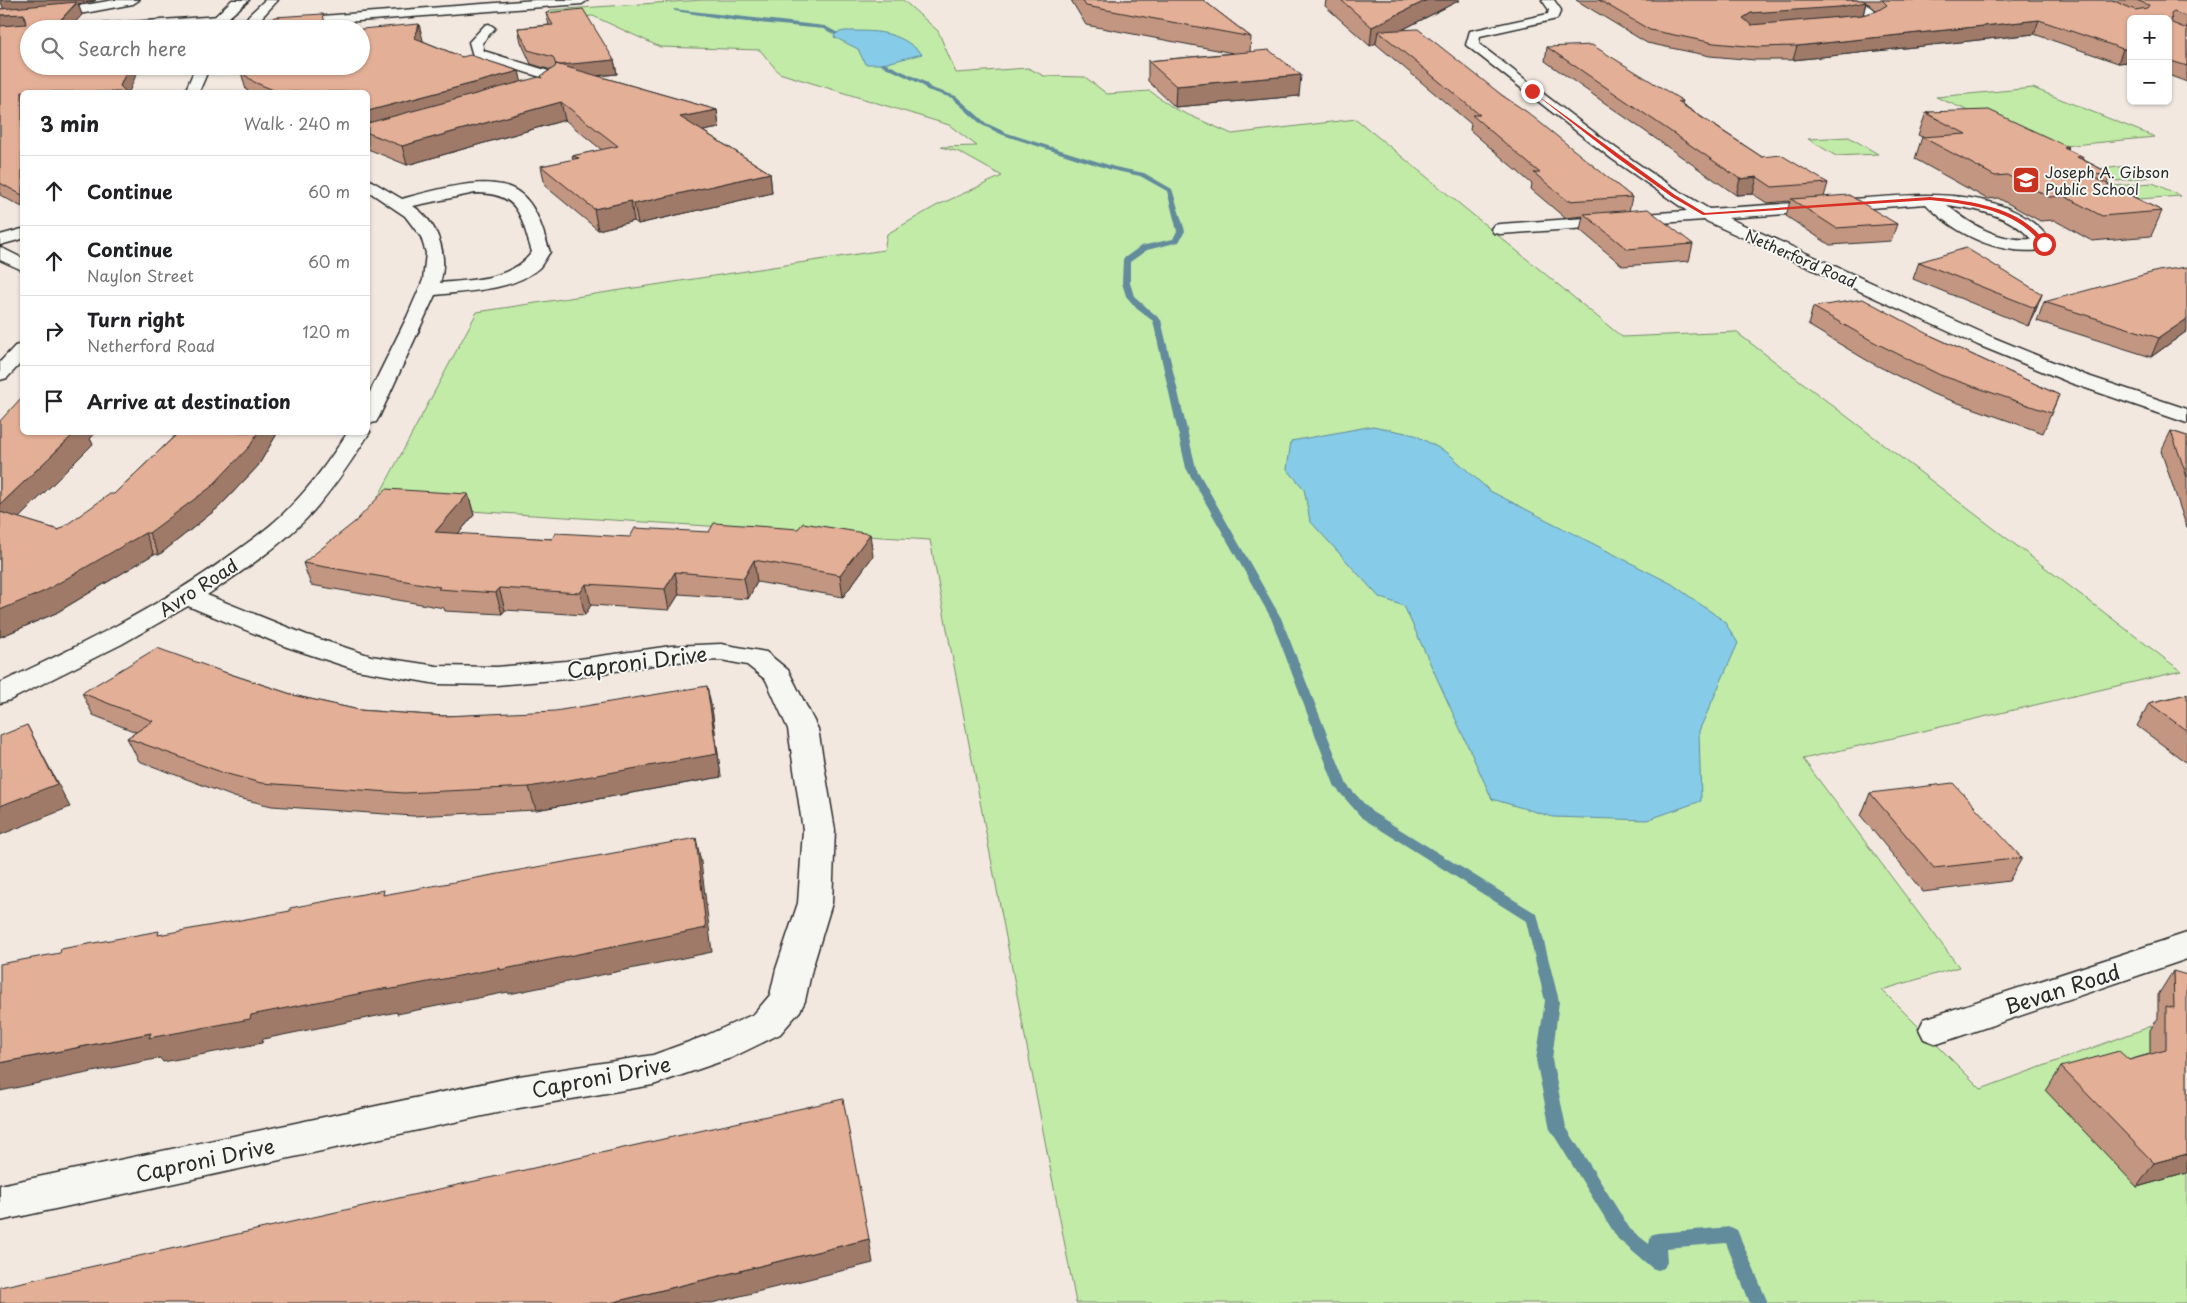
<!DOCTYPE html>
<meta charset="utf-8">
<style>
:root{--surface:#fff;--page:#f6f6f6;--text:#202124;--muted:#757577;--line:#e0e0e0}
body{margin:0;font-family:"Playpen Sans",sans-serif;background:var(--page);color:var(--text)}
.controls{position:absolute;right:15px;top:15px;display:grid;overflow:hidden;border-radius:8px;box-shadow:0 1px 4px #0004}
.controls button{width:45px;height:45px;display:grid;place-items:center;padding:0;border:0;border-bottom:1px solid var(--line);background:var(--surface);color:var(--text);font:25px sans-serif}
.stop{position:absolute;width:15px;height:15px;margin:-11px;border:4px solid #d93025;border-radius:50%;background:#fff}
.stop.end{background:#d93025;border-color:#fff;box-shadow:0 1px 5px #0008}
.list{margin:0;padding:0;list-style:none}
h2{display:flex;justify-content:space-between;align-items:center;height:65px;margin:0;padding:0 20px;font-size:21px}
h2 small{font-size:16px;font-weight:400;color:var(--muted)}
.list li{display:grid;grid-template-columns:32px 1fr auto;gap:15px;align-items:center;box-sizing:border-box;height:70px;padding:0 20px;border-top:1px solid var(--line)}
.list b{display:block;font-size:19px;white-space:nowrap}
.list p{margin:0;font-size:16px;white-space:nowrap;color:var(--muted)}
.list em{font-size:16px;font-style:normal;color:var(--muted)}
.icon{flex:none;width:28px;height:28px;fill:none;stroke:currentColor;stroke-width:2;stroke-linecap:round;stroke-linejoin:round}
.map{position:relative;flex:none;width:2187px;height:1303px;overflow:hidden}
.search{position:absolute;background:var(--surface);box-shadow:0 1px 4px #0004;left:20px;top:20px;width:350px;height:55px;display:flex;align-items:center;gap:12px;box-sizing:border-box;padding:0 18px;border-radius:28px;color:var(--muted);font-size:19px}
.panel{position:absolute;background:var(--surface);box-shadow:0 1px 4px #0004;left:20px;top:90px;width:350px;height:345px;border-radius:8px}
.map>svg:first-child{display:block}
.green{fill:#c1eba7;stroke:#768b69}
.water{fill:#86cbe7;stroke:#628b9c}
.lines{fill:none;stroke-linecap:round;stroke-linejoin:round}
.stream{fill:#628b9c;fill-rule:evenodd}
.minor-casing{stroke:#2b2b2b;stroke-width:3}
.major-casing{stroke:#2b2b2b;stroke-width:3}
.minor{fill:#f6f6f2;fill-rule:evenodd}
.major{fill:#f6f6f2;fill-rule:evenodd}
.wall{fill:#c39681;stroke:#2b2b2b;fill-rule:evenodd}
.shaded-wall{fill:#9f7a69;stroke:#2b2b2b}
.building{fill:#e3af96;stroke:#2b2b2b}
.route{fill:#d93025}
.labels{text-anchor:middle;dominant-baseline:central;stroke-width:4;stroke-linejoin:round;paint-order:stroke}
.far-poi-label{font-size:15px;fill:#2b2b2b;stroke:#f6f6f2;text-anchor:start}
.far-street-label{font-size:15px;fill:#2b2b2b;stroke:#f6f6f2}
.street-label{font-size:18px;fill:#2b2b2b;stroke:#f6f6f2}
.near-street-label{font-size:21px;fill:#2b2b2b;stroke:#f6f6f2}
</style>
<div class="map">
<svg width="2187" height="1303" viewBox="0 0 2187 1303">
<rect width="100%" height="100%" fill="#f2e8e0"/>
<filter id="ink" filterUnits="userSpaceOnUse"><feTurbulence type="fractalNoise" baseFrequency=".02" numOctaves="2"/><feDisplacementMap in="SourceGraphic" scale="10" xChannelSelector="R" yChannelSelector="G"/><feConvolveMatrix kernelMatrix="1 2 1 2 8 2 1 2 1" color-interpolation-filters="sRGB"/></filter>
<g filter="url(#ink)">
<path class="green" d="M 702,0 L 903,0 L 938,31 L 956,73 L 1028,68 L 1044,76 L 1085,77 L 1107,94 L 1150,91 L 1175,109 L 1232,134 L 1356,119 L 1622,337 L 1736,332 L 2181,671 L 1803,759 L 1959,967 L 1882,990 L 1981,1089 L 2168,1020 L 2187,1038 L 2187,1303 L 1076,1303 L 930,540 L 374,505 L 477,312 L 884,250 L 887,234 L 936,206 L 1002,176 L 959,152 L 941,147 L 977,146 L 949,125 L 779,73 L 760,50 L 660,47 L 593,16 L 548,19 L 550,10 Z
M 2033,88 L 2155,137 L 2053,147 L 1936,97 Z
M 1849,137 L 1878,154 L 1836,156 L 1808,139 Z
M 2127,166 L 2152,177 L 2117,181 L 2093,170 Z
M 2153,183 L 2181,196 L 2139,199 L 2113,186 Z"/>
<path class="water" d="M 845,31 C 876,31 898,30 922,54 L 883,64 L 865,64 L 858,49 L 834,37 L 835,33 Z
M 1373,426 L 1415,435 L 1448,453 L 1490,491 L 1672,584 L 1724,621 L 1738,643 L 1699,731 L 1701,801 L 1647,820 L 1553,817 L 1492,799 L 1404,606 L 1379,597 L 1310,521 L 1304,489 L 1287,469 L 1291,441 Z"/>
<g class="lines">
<path class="stream" d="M 673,9 L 825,26 L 838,33 L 835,35 L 824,29 L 738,21 L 675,11 Z
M 881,63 L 885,63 L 925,82 L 931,88 L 956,96 L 986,123 L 1007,133 L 1115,167 L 1144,173 L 1172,189 L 1185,231 L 1179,242 L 1147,250 L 1130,262 L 1130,283 L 1134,296 L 1161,320 L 1196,468 L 1281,618 L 1347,785 L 1372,812 L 1537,914 L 1559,1001 L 1552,1060 L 1566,1127 L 1630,1229 L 1649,1244 L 1651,1235 L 1657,1233 L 1731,1227 L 1737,1230 L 1768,1303 L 1750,1303 L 1726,1243 L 1666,1248 L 1667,1262 L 1664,1268 L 1658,1270 L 1652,1268 L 1618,1239 L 1550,1129 L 1536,1060 L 1545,1001 L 1526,921 L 1362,818 L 1335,787 L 1271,618 L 1186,468 L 1153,321 L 1137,309 L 1126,296 L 1122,283 L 1123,259 L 1141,246 L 1173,239 L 1177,231 L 1167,191 L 1140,176 L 1112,170 L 1003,135 L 982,125 L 952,98 L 927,90 L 921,84 L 881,65 Z"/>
<g class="minor-casing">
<path id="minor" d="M 114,0 L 139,0 L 133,4 L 85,13 L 0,20 L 0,12 L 85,5 Z
M 232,0 L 249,0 L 215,29 L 202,29 Z
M 265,0 L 278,0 L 251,29 L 239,29 L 249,15 Z
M 1542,0 L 1554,0 L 1561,10 L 1557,19 L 1480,36 L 1479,44 C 1554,101 1627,162 1709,209 C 1752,206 1795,203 1839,200 C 1906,196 2008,179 2053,244 L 2050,248 C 2005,259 1957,236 1926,204 L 1728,218 L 1992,337 L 2085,375 L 2187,409 L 2187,423 L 2071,383 L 1978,345 L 1704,220 L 1500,234 L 1494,233 L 1491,229 L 1494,225 L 1500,224 L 1687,211 L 1612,159 L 1466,45 L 1470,31 L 1548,14 L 1549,10 ZM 1947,205 C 1976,209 2011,215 2031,239 C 1999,242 1971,225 1947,205 Z
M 1840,0 C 1856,0 1872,3 1881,17 L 1875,24 L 1871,25 L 1841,27 L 1839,24 L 1841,21 L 1869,16 Z
M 489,24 L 495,28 L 482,43 L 484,51 L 555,73 L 558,83 L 556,86 L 535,95 L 525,95 L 523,92 L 544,81 L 544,78 L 473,56 L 469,42 L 485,25 Z
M 196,66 L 210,66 L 199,92 L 185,92 Z
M 368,179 L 402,199 C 432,191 495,171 521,194 C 538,208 543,232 550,252 C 546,257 543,264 539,268 C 513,291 468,291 435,295 L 379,417 L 376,422 L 368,424 L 368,396 L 407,317 L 423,280 L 426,253 L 421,237 L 405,216 L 368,191 ZM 475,193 C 520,193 520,215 532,252 C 512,280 471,280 440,283 C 449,255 438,222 413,206 Z
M 22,229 L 22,239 L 0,245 L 0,235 Z
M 0,247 L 22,258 L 22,270 L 0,260 Z
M 22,344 L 22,362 L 7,378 L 0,380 L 0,362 L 15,346 Z
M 368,428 L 370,432 C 351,462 331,492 307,518 C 278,548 241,572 207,595 L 307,635 L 371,656 L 437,666 L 497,667 L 566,661 L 671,646 L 721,644 L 766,652 L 788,670 L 818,729 L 835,830 L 832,903 L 812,969 L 805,1001 L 800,1011 L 780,1034 L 731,1058 L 653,1085 L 519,1108 L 0,1221 L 0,1185 L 519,1076 L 653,1055 L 705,1036 L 754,1014 L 770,995 L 776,969 L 798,903 L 803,830 L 788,729 L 766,680 L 747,665 L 721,660 L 671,662 L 566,679 L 497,685 L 437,684 L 357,670 L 287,647 L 188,606 L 122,644 L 10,700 L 0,703 L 0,683 C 79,646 157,608 228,557 C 249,542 272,526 290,507 C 312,485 330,459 348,432 L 368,432 Z
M 2187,933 L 2187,959 L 1937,1044 L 1924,1039 L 1919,1029 L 1924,1019 Z"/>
</g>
<g class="major-casing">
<path id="major" d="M 535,0 L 588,0 L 582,4 L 253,29 L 195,29 L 201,25 Z
M 220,16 L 224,17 L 226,20 L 224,23 L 146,29 L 82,29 L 88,25 Z"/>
</g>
<use href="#minor" class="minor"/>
<use href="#major" class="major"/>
</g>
<path class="wall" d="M 0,0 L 96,0 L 94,1 L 78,4 L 82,15 L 29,66 L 136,75 L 22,92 L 22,207 L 0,195 L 0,9 L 4,8 Z
M 1071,0 L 1203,0 L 1251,37 L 1250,52 L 1299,96 L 1175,107 L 1148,81 L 1148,61 L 1233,53 L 1086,25 Z
M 1326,0 L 1460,0 L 1402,30 L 1503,96 L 1632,197 L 1629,211 L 1693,244 L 1689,261 L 1623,266 L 1580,230 L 1583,216 L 1565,218 L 1531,189 L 1532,184 L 1470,130 L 1471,124 L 1376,44 L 1376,43 L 1370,46 L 1325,6 Z
M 1576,0 L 2187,0 L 2187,82 L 2168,75 L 2168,19 L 2131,19 L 2131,62 L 2129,62 L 2118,63 L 2034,34 L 1793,60 L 1755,60 L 1710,56 L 1647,43 ZM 1866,3 L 1869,4 L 1877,11 L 1863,15 Z
M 546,13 L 614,60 L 617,74 L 598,76 L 717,110 L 719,128 L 703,131 L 770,173 L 772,193 L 638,224 L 634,221 L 598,230 L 545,186 L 541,166 L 573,160 L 572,156 L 602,150 L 565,120 L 407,165 L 368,149 L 368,92 L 250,92 L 246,90 L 241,72 L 423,40 L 423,41 L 462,57 L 519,71 L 521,82 L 542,78 L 541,76 L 551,70 L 531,64 L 521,42 L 518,28 L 549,25 Z
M 1547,47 L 1683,101 L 1682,104 L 1762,157 L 1828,183 L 1824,197 L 1897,224 L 1891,241 L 1830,245 L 1786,216 L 1790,201 L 1767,203 L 1753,194 L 1736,195 L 1545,61 Z
M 1927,112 L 2068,147 L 2067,149 L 2083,157 L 2082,159 L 2111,174 L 2107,184 L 2162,211 L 2151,236 L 2092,241 L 2054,220 L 2040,221 L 1998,198 L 1987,199 L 1915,159 L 1922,137 L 1918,135 L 1926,113 L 1927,113 Z
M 1919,262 L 2042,294 L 2035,312 L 2028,326 L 1913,279 Z
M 2044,302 L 2187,331 L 2151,357 L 2037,321 Z
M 1813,307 L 1932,336 L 2059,395 L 2043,433 L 1933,394 L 1868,361 L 1808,325 Z
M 0,421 L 22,432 L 96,432 L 90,439 L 93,444 L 19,518 L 59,530 L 114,494 L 179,432 L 278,432 L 258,466 L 219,507 L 159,555 L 154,554 L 56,613 L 0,637 Z
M 2171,431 L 2187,436 L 2187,528 L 2161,451 Z
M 468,494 L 474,515 L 458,534 L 873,556 L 843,597 L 757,582 L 748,599 L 679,594 L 669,610 L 591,605 L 585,615 L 505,610 L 502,614 L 445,611 L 444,608 L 311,585 L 303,563 Z
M 224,672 L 297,696 L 359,710 L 444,716 L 712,709 L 721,777 L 536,810 L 413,816 L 272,806 L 234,797 L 139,761 L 127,738 L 136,732 L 93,715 L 82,693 Z
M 2187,694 L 2187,763 L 2137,726 L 2149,703 Z
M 1870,793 L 2022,858 L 2009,881 L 1923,892 L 1861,816 Z
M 2173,971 L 2187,1173 L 2137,1187 L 2046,1091 L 2061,1067 L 2129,1060 L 2150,1054 L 2150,1030 L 2158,1018 L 2158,995 Z"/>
<path class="shaded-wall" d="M 0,0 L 96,0 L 94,1 L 78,4 L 82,15 L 69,29 L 52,29 L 76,4 L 4,10 Z
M 1427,0 L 1460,0 L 1386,38 L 1378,31 L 1376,43 L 1370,46 L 1372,27 Z
M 1866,2 L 1863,15 L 1748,26 L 1743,18 L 1751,13 Z
M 24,14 L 29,27 L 0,29 L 0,15 Z
M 2039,20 L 2034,34 L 1793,60 L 1797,46 Z
M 419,24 L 423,40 L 419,55 L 415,38 Z
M 2131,48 L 2131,56 L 2129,62 L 2118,63 L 2123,49 Z
M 614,60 L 617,74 L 559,79 L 556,65 Z
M 129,66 L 143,66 L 136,75 L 129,92 L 123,92 L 120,86 Z
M 519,71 L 523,88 L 368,131 L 368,111 Z
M 1301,75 L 1299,96 L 1175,107 L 1176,86 Z
M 561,102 L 565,120 L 407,165 L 402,146 Z
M 717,110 L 719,128 L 683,135 L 680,117 Z
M 770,173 L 772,193 L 638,224 L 634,204 Z
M 1757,177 L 1753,194 L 1736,195 L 1740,179 Z
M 631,201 L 634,221 L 598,230 L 594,209 Z
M 2042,294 L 2035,312 L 2028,326 L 2035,308 Z
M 2187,319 L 2187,331 L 2151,357 L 2159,338 Z
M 76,432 L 96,432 L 90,439 L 93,444 L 5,532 L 0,522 L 0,505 Z
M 258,432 L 278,432 L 258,466 L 219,507 L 159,555 L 149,533 Z
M 468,494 L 474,515 L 441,554 L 435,532 Z
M 145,533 L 154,554 L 56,613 L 0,637 L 0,610 Z
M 870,534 L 873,556 L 843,597 L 840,575 Z
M 754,560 L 757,582 L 748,599 L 744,578 Z
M 675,572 L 679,594 L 669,610 L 665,589 Z
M 586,584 L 591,605 L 585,615 L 580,593 Z
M 499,588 L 505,610 L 502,614 L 496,593 Z
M 707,686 L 712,709 L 721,777 L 536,810 L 529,787 Z
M 27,725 L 70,807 L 0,835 L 0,806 Z
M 696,838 L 701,862 L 712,952 L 509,994 L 508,992 L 397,1014 L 397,1012 L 263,1039 L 262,1043 L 163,1062 L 160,1058 L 0,1091 L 0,1063 L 151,1033 L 251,1015 Z
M 2187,1154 L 2187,1173 L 2137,1187 L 2154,1163 Z
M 869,1239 L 873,1263 L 712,1303 L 610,1303 Z"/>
<path class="building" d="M 1082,0 L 1203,0 L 1251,37 L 1086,6 Z
M 1341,0 L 1427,0 L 1372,27 Z
M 1599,0 L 1862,0 L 1866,2 L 1839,7 L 1751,13 L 1743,18 L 1751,25 L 1862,15 L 1877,11 L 1887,5 L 1882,0 L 2112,0 L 2135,10 L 2147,8 L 2149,5 L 2136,0 L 2187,0 L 2187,17 L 2174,12 L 2171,14 L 2172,23 L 2187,29 L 2187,66 L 2168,60 L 2168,19 L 2131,19 L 2131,48 L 2123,49 L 2039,20 L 1797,46 L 1758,47 L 1714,43 L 1650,30 Z
M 77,2 L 52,29 L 29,29 L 29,66 L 129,66 L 120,86 L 126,92 L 22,92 L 22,195 L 0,183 L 0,26 L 26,24 L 24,14 L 0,15 L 0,9 Z
M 583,9 L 614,60 L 561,65 L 556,64 L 556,65 L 553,57 L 528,50 L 518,28 L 553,25 L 546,13 Z
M 323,14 L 326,29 L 267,29 L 274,17 Z
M 419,24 L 415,38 L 462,57 L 470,55 L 519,71 L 368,111 L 368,92 L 278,92 L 254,82 L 241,72 L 244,66 L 361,66 L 361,29 Z
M 1418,29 L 1503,96 L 1527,112 L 1632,197 L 1568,201 L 1534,173 L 1540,173 L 1472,115 L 1480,115 L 1378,31 Z
M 1592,45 L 1683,101 L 1678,102 L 1762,157 L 1781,155 L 1828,183 L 1772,187 L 1757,177 L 1740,179 L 1547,47 Z
M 1269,50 L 1301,75 L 1176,86 L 1148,61 Z
M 556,64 L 717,110 L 680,117 L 770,173 L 634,204 L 631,201 L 594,209 L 541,166 L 579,158 L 572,156 L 618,146 L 561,102 L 402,146 L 368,133 L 368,123 L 539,77 L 542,78 L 541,76 L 555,67 Z
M 1989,110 L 2068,147 L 2064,148 L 2083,157 L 2077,157 L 2111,174 L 2089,175 L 2162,211 L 2102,216 L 2064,196 L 2049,197 L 2007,175 L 1995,176 L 1922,137 L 1966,134 L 1926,113 L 1930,113 L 1927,112 Z
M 1849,195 L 1897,224 L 1836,228 L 1791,199 Z
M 1648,209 L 1693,244 L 1627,249 L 1584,214 Z
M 1966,248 L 2042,294 L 2035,308 L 1919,262 Z
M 2187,267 L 2187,319 L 2159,338 L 2044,302 L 2158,271 Z
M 1863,299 L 1932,336 L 2059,395 L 2051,413 L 1940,375 L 1874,342 L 1813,307 Z
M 22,397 L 22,432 L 76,432 L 0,505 L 0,421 Z
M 2171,431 L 2187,436 L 2187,477 Z
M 179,432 L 258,432 L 250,446 L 211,487 L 149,533 L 145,533 L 45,591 L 0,610 L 0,512 L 59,530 L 110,494 L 114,494 Z
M 386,489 L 468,494 L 435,532 L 552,539 L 556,533 L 630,537 L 635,528 L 709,532 L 714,523 L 798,529 L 803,523 L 870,534 L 840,575 L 754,560 L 744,578 L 675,572 L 665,589 L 586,584 L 580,593 L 499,588 L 496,593 L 438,589 L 440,587 L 303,563 L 356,521 Z
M 157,648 L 224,672 L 297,696 L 359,710 L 444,716 L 555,711 L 707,686 L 717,754 L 529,787 L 404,793 L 261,783 L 224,773 L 127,738 L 153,721 L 82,693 Z
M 2187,694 L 2187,731 L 2149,703 Z
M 27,725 L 57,784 L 0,806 L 0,736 Z
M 1953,783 L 2022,858 L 1934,868 L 1870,793 Z
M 696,838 L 706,928 L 500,970 L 500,968 L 387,990 L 388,988 L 251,1015 L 250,1019 L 149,1038 L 151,1033 L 0,1063 L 0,964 L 60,953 L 61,949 L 159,931 L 158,935 L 290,911 L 290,908 L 384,890 L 383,895 Z
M 2173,971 L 2187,975 L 2187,1154 L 2154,1163 L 2061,1067 L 2119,1051 L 2129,1060 L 2166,1050 L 2166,1006 L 2174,1008 Z
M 843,1099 L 869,1239 L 610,1303 L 0,1303 L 0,1287 Z"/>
</g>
<path class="route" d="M 1530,90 L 1675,195 L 1705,213 L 1930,197 C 1972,201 2022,207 2047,244 L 2042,245 C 2018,210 1970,204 1930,200 L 1703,215 L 1672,197 L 1616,157 Z"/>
<defs>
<g id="school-square" transform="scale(1.4375)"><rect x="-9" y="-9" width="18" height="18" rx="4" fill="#c8321e" stroke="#f6f6f2"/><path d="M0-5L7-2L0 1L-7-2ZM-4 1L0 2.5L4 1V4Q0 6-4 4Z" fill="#fff"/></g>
</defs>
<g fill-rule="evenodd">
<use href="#school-square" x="2026" y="180"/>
</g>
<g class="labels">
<g class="far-poi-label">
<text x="2045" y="171">Joseph A. Gibson<tspan x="2045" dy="17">Public School</tspan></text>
</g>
<g class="far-street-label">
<text transform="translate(1801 258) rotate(24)">Netherford Road</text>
</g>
<g class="street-label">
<text transform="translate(198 587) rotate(-33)">Avro Road</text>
</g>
<g class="near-street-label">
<text transform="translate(637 661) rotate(-7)">Caproni Drive</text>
<text transform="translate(2062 988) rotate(-18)">Bevan Road</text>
<text transform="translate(601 1076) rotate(-11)">Caproni Drive</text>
<text transform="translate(205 1159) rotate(-12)">Caproni Drive</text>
</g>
</g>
</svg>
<div class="controls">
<button>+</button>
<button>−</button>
</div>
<div class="stop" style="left:2044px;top:244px"></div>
<div class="stop end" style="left:1532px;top:91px"></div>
<div class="search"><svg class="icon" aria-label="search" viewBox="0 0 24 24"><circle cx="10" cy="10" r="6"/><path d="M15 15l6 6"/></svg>Search here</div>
<section class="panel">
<h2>3 min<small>Walk · 240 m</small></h2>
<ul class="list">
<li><svg class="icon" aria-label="ahead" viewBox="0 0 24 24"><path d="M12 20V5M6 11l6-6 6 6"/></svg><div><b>Continue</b></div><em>60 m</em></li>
<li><svg class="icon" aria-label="ahead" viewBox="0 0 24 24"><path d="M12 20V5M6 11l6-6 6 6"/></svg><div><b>Continue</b><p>Naylon Street</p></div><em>60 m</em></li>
<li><svg class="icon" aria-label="right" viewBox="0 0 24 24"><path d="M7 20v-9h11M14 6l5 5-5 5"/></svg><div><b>Turn right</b><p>Netherford Road</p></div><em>120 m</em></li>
<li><svg class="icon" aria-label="arrive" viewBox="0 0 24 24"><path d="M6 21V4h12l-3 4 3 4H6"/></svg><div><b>Arrive at destination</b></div></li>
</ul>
</section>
</div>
